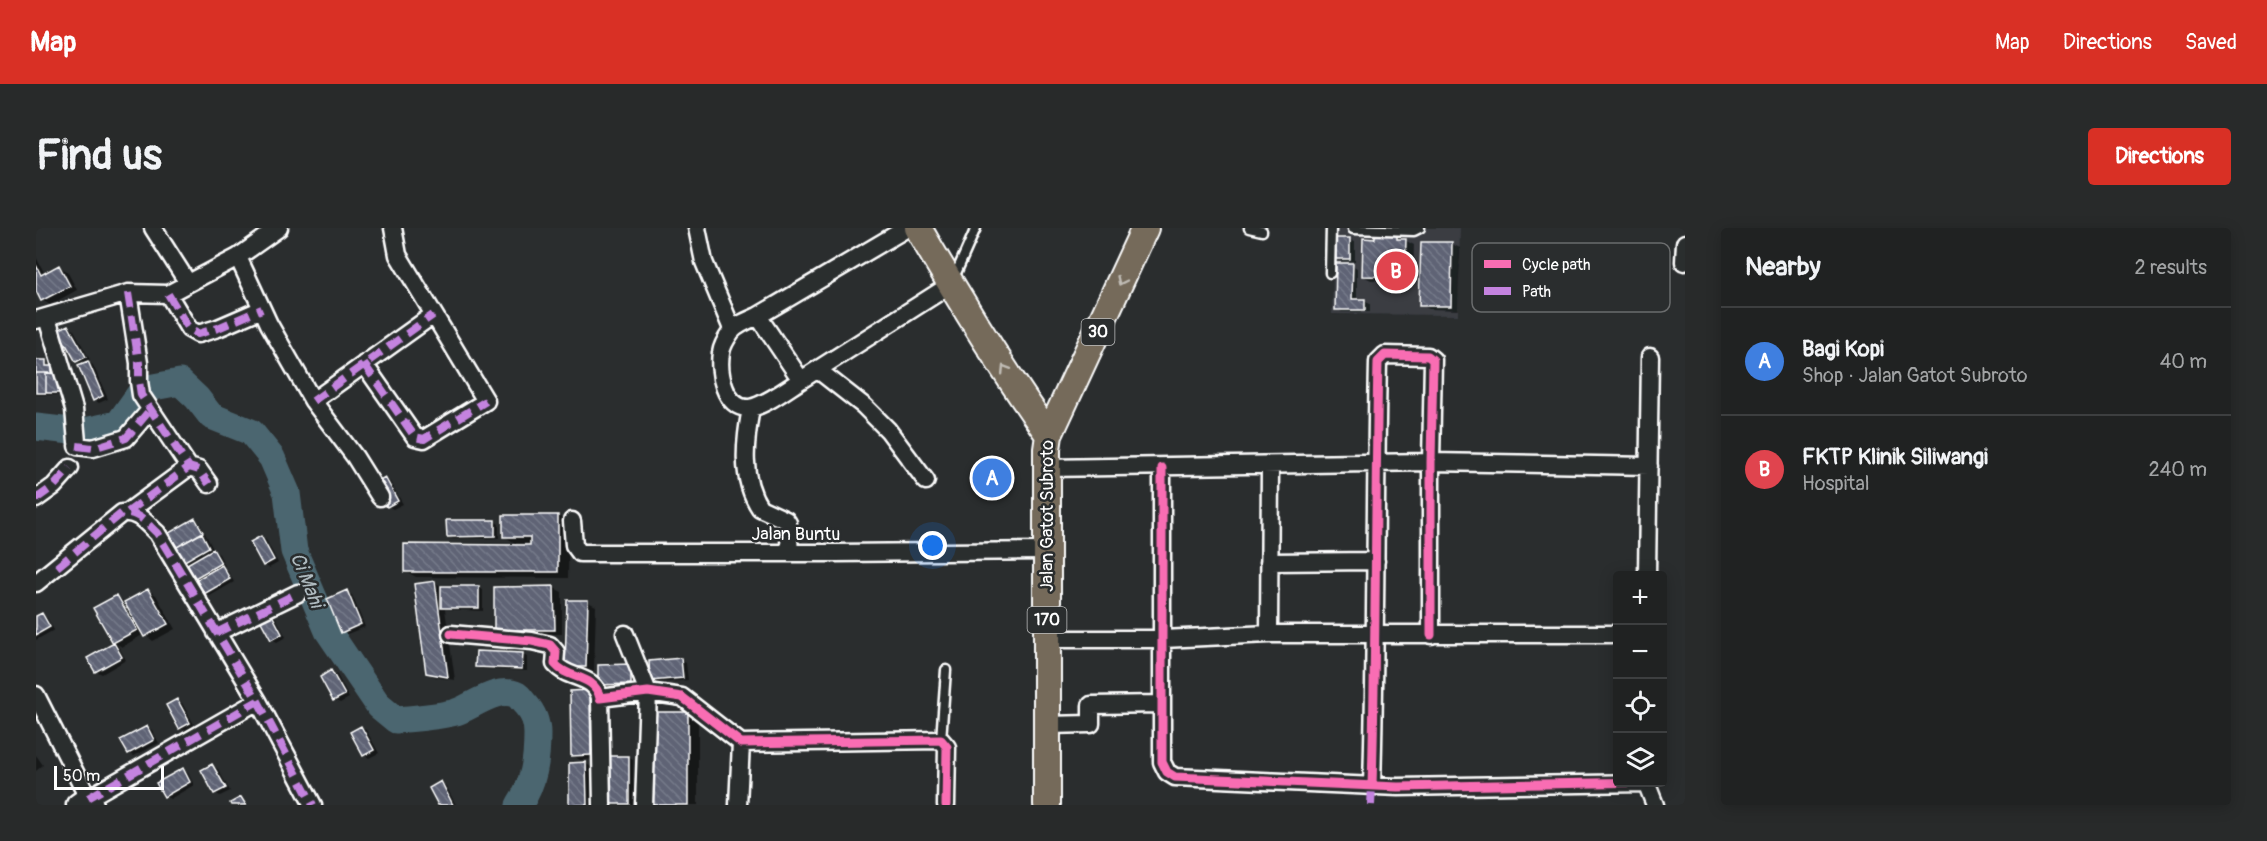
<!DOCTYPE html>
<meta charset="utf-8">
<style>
:root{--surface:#202222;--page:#282a2a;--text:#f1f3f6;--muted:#a2a4a5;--line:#3d3f40;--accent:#d93025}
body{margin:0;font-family:Pangolin,sans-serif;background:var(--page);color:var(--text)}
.controls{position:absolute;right:18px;bottom:18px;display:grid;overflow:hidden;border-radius:6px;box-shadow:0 3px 15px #0003}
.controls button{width:54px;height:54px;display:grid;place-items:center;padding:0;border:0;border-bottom:2px solid var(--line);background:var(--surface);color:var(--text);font:30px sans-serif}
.scale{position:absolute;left:18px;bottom:15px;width:110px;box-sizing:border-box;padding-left:6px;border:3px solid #fff;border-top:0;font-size:16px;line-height:21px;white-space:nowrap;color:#fff;-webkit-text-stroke:4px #2a2d2e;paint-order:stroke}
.you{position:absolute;left:897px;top:318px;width:21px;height:21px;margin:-15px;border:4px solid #fff;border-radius:50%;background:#1a73e8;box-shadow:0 0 0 9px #1a73e833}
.badge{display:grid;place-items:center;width:39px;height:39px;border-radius:50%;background:var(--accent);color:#fff;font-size:20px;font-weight:700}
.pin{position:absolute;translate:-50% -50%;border:3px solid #fff;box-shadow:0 2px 6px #0006}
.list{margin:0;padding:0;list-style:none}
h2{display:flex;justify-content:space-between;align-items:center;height:78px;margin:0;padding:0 24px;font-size:26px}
h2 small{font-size:20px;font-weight:400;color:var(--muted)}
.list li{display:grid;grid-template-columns:39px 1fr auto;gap:18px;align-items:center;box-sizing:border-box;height:108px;padding:0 24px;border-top:2px solid var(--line)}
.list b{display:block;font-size:22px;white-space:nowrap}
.list p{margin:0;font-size:20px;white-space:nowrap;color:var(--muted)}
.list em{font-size:20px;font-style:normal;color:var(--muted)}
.icon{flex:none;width:33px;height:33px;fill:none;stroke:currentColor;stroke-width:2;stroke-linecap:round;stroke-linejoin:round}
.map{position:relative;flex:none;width:1649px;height:577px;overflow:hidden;border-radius:6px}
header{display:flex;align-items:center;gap:36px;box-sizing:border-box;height:84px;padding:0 30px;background:var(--accent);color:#fff}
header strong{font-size:28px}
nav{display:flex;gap:33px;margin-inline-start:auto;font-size:21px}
.intro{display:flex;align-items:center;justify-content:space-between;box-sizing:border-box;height:144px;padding:0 36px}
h1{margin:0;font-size:42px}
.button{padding:15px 27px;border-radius:6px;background:var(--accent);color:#fff;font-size:21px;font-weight:700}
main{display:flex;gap:36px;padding:0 36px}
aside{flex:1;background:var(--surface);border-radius:6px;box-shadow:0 3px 15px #0003}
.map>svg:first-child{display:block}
.built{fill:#3a3d43}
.shadow{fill:#0007}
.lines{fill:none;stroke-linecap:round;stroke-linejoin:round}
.river{stroke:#4c6670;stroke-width:27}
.building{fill:url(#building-back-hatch);stroke:#fff;stroke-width:1.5}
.lane-casing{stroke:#fff;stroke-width:13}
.street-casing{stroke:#fff;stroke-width:21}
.secondary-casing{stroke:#fff;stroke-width:27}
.primary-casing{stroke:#fff;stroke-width:30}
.lane{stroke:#2a2d2e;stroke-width:8}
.street{stroke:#2a2d2e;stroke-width:16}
.secondary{stroke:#2a2d2e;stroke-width:22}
.primary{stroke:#746a5a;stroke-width:26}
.quiet{stroke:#c483df;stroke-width:8;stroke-dasharray:15 8;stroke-linecap:butt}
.cycleway-casing{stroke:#2a2d2e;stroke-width:13}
.cycleway{stroke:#f96db3;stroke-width:9}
.oneway{stroke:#c0bcb5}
.labels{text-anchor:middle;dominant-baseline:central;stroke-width:5;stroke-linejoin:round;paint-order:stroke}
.shield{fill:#2a2d2e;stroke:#bfc0c0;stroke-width:1.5}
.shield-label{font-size:16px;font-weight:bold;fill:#fff}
.street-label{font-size:18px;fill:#fff;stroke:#2a2d2e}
.water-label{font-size:20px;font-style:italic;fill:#aebabf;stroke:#2a2d2e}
.key{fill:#2a2d2e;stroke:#6a6c6d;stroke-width:1.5}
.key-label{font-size:16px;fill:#fff}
</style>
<header>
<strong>Map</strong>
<nav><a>Map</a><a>Directions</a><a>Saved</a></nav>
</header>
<div class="intro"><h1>Find us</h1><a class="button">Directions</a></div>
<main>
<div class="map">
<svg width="1649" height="577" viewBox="0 0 1649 577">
<defs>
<pattern id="building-back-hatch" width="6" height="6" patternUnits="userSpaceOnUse" patternTransform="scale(1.5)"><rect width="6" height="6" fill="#5e6375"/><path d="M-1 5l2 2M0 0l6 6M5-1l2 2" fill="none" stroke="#767a8a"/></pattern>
</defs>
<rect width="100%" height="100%" fill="#2a2d2e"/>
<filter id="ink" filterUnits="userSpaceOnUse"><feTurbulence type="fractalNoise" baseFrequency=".0167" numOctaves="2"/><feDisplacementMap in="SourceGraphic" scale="12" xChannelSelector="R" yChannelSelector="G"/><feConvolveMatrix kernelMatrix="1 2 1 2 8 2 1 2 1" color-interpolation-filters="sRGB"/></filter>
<g filter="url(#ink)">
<path class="built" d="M 1298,0 L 1424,0 L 1422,87 L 1296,86 Z"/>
<path class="shadow" d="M 1361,8 L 1378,17 L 1377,53 L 1335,52 L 1327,48 L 1340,12 Z
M 1302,11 L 1314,12 L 1319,14 L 1319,33 L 1306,33 L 1301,30 Z
M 1387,15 L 1416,16 L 1424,20 L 1422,82 L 1393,81 L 1385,77 Z
M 0,29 L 9,46 L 23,39 L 31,43 L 41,62 L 14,77 L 6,72 L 0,60 Z
M 1316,37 L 1321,40 L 1321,72 L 1329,73 L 1334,76 L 1334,84 L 1306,84 L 1300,81 Z
M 32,99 L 38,102 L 54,132 L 51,133 L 57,137 L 72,171 L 63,175 L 58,172 L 47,137 L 41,133 Z
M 0,134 L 9,134 L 11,140 L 17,141 L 17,147 L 33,167 L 0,167 Z
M 349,251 L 354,254 L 367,276 L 357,281 L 352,278 Z
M 522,288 L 533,294 L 532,350 L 380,349 L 369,343 L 496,318 L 496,315 L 479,315 L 468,308 Z
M 159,292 L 164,295 L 178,323 L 183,326 L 189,338 L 187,339 L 191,342 L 198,354 L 174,368 L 169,365 L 164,351 L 160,349 L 153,335 L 148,333 L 135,305 Z
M 458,293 L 463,296 L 463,310 L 417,311 L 412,308 Z
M 225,309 L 230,312 L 242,335 L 233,340 L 228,337 Z
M 398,354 L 407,359 L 442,359 L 447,362 L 447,383 L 409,381 L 419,452 L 399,449 L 391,444 Z
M 518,360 L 526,364 L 526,406 L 468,406 L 460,401 Z
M 112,362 L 120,367 L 139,401 L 117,413 L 108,406 L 86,419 L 81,416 L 90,432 L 66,446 L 60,443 L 53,431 L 80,416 L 78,414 L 81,368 L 90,375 Z
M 310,364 L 316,367 L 329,399 L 311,406 L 306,404 Z
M 552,374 L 560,378 L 558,443 L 539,443 L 531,438 Z
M 233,383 L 238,386 L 250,409 L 241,414 L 236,411 Z
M 6,387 L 11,390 L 18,402 L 0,412 L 0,390 Z
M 486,426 L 491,429 L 491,443 L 446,441 L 441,438 Z
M 645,432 L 650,435 L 652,452 L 621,455 L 616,452 Z
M 600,440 L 600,458 L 569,459 L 564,456 Z
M 295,444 L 301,447 L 313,470 L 304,475 L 298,472 Z
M 553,464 L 561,468 L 562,531 L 544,532 L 536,527 Z
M 141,472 L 146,475 L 159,498 L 149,503 L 144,500 Z
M 652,485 L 662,491 L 662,577 L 617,577 Z
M 111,499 L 116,502 L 123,515 L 98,528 L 93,525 Z
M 325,499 L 330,502 L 343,525 L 333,530 L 328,527 Z
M 0,527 L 7,537 L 0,543 Z
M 592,529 L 597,532 L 598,577 L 578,577 L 576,576 Z
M 534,536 L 550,536 L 558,540 L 559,577 L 535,577 Z
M 176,538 L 182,541 L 194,563 L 184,568 L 179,565 Z
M 147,542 L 152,545 L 158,557 L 134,571 L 129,568 Z
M 405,555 L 410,558 L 420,577 L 404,577 Z"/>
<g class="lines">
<path class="river" d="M 0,199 L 44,204 L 82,196 L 107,161 L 144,154 L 161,170 L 175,188 L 215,204 L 236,230 L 251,265 L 258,323 L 292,403 L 343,478 L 360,492 C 380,490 401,489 420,484 C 436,479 462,457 481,467 C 484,469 487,474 490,477 C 498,486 501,494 501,506 C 501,532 498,555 483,577"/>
</g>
<path class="building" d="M 1339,6 L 1361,6 L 1361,11 L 1370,11 L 1369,49 L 1326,48 L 1327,10 L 1339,11 Z
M 1300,10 L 1314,10 L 1314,31 L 1300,31 Z
M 1385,14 L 1416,14 L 1415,78 L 1383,78 Z
M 1300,35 L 1317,35 L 1316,71 L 1329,71 L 1329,82 L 1299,82 Z
M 0,37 L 5,47 L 23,37 L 34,58 L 5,73 L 0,63 Z
M 32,97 L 50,129 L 40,134 L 22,102 Z
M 0,132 L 10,132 L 10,138 L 16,138 L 16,145 L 0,145 Z
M 52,133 L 67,168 L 57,173 L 42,137 Z
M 0,145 L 10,145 L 10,165 L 0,165 Z
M 10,145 L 23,146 L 28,165 L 10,165 Z
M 349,249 L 362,273 L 351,279 L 338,255 Z
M 467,287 L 522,287 L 522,344 L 368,344 L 368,316 L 494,317 L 494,309 L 467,309 Z
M 159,290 L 167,304 L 141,319 L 133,305 Z
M 410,292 L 459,292 L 459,308 L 411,309 Z
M 166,305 L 173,319 L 147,334 L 139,320 Z
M 225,308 L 238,332 L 227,338 L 214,314 Z
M 177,321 L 185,335 L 159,350 L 151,336 Z
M 186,337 L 194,351 L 168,366 L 160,352 Z
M 399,353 L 412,449 L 390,445 L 378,356 Z
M 405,358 L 443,358 L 443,380 L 405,380 Z
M 518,358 L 519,402 L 458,402 L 458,359 Z
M 112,361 L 132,396 L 108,409 L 88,374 Z
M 311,362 L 325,396 L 305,405 L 291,371 Z
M 81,367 L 101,402 L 77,415 L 57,380 Z
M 531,372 L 552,372 L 550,439 L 529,439 Z
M 233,381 L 246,406 L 235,412 L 222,388 Z
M 6,385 L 14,399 L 0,407 L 0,388 Z
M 78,415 L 86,429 L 59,444 L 51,430 Z
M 440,423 L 487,425 L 486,441 L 439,439 Z
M 645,430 L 647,450 L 614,453 L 613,433 Z
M 595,436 L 595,456 L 562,457 L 562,437 Z
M 295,442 L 309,467 L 297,473 L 284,449 Z
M 554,462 L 555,527 L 535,528 L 534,463 Z
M 141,471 L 154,495 L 143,501 L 130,477 Z
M 615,484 L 652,484 L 652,577 L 615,577 Z
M 111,498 L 118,512 L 92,526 L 84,512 Z
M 325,498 L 338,522 L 327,528 L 314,504 Z
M 573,528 L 593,528 L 593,576 L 574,576 Z
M 550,534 L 551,577 L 533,577 L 533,535 Z
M 176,536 L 190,560 L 178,566 L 165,542 Z
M 147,540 L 154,554 L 128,569 L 120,555 Z
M 405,553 L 417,577 L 402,577 L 393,560 Z
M 205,569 L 210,577 L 195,577 L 194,575 Z"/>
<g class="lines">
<g class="lane-casing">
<path id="lane" d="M 1213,0 L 1226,3
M 1317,1 L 1378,3 L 1384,0
M 1294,45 L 1295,0
M 917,52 L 940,0
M 905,512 L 910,442"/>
</g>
<g class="street-casing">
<path id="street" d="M 117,0 L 152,55
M 661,0 L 668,34 L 696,101
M 202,29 L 233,96 L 277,173 L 319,229 L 344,269
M 1648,34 L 1649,15
M 92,65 L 103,135 L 103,153 L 105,167 L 153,239 L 163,242 L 173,256
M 132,66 L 153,101 L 162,106 L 182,100 L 226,81
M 722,88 L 871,0
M 11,90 L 38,181 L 41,214
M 0,92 L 92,65 L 132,66 L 202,29 L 243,0
M 328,136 L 379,209 L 388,211 L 450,173 L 362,27 L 357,0
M 782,142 L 828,178 L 852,202 L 890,253
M 765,152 C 752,160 727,179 713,180 C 688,181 682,143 685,125 C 686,117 690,111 695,104 C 700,97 713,92 722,88 L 765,152 L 914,57
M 277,173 L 397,87
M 715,180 C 709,213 704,250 724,280 L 750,292 L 752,295 L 754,325
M 41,218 L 57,220 L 90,210 L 114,182
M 1011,240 L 1395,234 L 1613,238
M 1126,240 L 1126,534 L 1131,544 L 1139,549 L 1362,559 L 1610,555
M 0,271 L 18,258 L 34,240
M 92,284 L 153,239
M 536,293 L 538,317 L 544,325 L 799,325 L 1011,323
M 1233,334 L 1340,333
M 1611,347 L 1614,129
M 0,355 L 86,285 C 102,283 110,295 121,305 L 222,473 L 277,577
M 180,405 L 262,365
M 415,406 L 496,413 L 514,417 L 520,424 L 519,436 C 532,452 559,446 564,470 L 612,464 L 646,469 L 705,515 L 905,512 L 911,519 L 910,577
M 589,406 L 612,464 L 608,577
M 1233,406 L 1234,237
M 1011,411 L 1127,411 L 1233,406 L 1582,406
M 0,467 L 52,570 L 222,473
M 564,470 L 566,577
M 1011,497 L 1055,496 L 1055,477 L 1125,476
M 1610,554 L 1619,577
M 1336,558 C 1340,417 1339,275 1342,134 L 1349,127 L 1392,128 L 1397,132 L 1395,234 L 1395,407
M 702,577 L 705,515"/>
</g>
<g class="secondary-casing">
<path id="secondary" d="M 42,577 L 52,570 L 56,577"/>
</g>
<g class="primary-casing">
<path id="primary" d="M 882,0 C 923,71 966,141 1013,207
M 1011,577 L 1011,221 L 1013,207 L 1109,0"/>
</g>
<use href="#lane" class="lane"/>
<use href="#street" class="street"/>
<use href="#secondary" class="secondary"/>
<use href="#primary" class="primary"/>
<path class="quiet" d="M 92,65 L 103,135 L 103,153 L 105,167 L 153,239 L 163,242 L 173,256
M 132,66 L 153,101 L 162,106 L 182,100 L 226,81
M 328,136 L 379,209 L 388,211 L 450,173
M 277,173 L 397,87
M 41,218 L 57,220 L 90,210 L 114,182
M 0,271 L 18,258 L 34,240
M 92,284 L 153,239
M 21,339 L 86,285 C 102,283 110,295 121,305 L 222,473 L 277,577
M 180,405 L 262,365
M 52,570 L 222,473
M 1335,577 L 1336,558"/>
<g class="cycleway-casing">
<path id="cycleway" d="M 1126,240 L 1126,534 L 1131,544 L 1139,549 L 1362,559 L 1610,554
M 415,406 L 496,413 L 514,417 L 520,424 L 519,436 C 532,452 559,446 564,470 L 612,464 L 646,469 L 705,515 L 905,512 L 911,519 L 910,577
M 1336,558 C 1340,417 1339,275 1342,134 L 1349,127 L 1392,128 L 1397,132 L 1395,234 L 1395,407"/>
</g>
<use href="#cycleway" class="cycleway"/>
</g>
<defs><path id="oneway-chevron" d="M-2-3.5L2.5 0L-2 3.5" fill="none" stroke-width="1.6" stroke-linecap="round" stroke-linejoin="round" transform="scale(1.5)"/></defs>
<g class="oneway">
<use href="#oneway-chevron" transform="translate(1085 53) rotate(115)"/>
<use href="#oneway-chevron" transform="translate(969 141) rotate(-122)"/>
</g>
</g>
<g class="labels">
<g class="shield">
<rect x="1045.5" y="91" width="33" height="26" rx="4.5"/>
<rect x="991.5" y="379" width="39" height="26" rx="4.5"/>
</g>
<g class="shield-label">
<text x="1062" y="104">30</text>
<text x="1011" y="392">170</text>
</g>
<g class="street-label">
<text transform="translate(1011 288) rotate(-90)">Jalan Gatot Subroto</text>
<text x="760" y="306">Jalan Buntu</text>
</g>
<g class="water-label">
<text transform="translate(271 352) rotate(68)">Ci Mahi</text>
</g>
</g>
<rect x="1436" y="15" width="198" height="69" rx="9" class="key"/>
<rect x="1448" y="32" width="27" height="8" fill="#f96db3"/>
<rect x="1448" y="59" width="27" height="8" fill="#c483df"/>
<g class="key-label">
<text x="1486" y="42">Cycle path</text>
<text x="1486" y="69">Path</text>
</g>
</svg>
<div class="controls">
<button>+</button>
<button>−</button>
<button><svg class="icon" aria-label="locate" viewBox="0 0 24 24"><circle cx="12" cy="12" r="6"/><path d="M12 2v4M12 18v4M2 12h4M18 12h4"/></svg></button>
<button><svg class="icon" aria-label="layers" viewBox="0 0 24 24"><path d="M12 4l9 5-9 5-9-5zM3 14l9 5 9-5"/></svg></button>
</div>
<div class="scale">50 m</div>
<div class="you"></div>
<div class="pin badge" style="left:956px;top:250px;background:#3f7fe0">A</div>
<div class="pin badge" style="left:1360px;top:43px;background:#e0444e">B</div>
</div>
<aside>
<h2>Nearby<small>2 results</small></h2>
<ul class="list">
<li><span class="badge" style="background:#3f7fe0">A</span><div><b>Bagi Kopi</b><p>Shop · Jalan Gatot Subroto</p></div><em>40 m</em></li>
<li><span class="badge" style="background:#e0444e">B</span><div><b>FKTP Klinik Siliwangi</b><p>Hospital</p></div><em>240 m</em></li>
</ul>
</aside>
</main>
